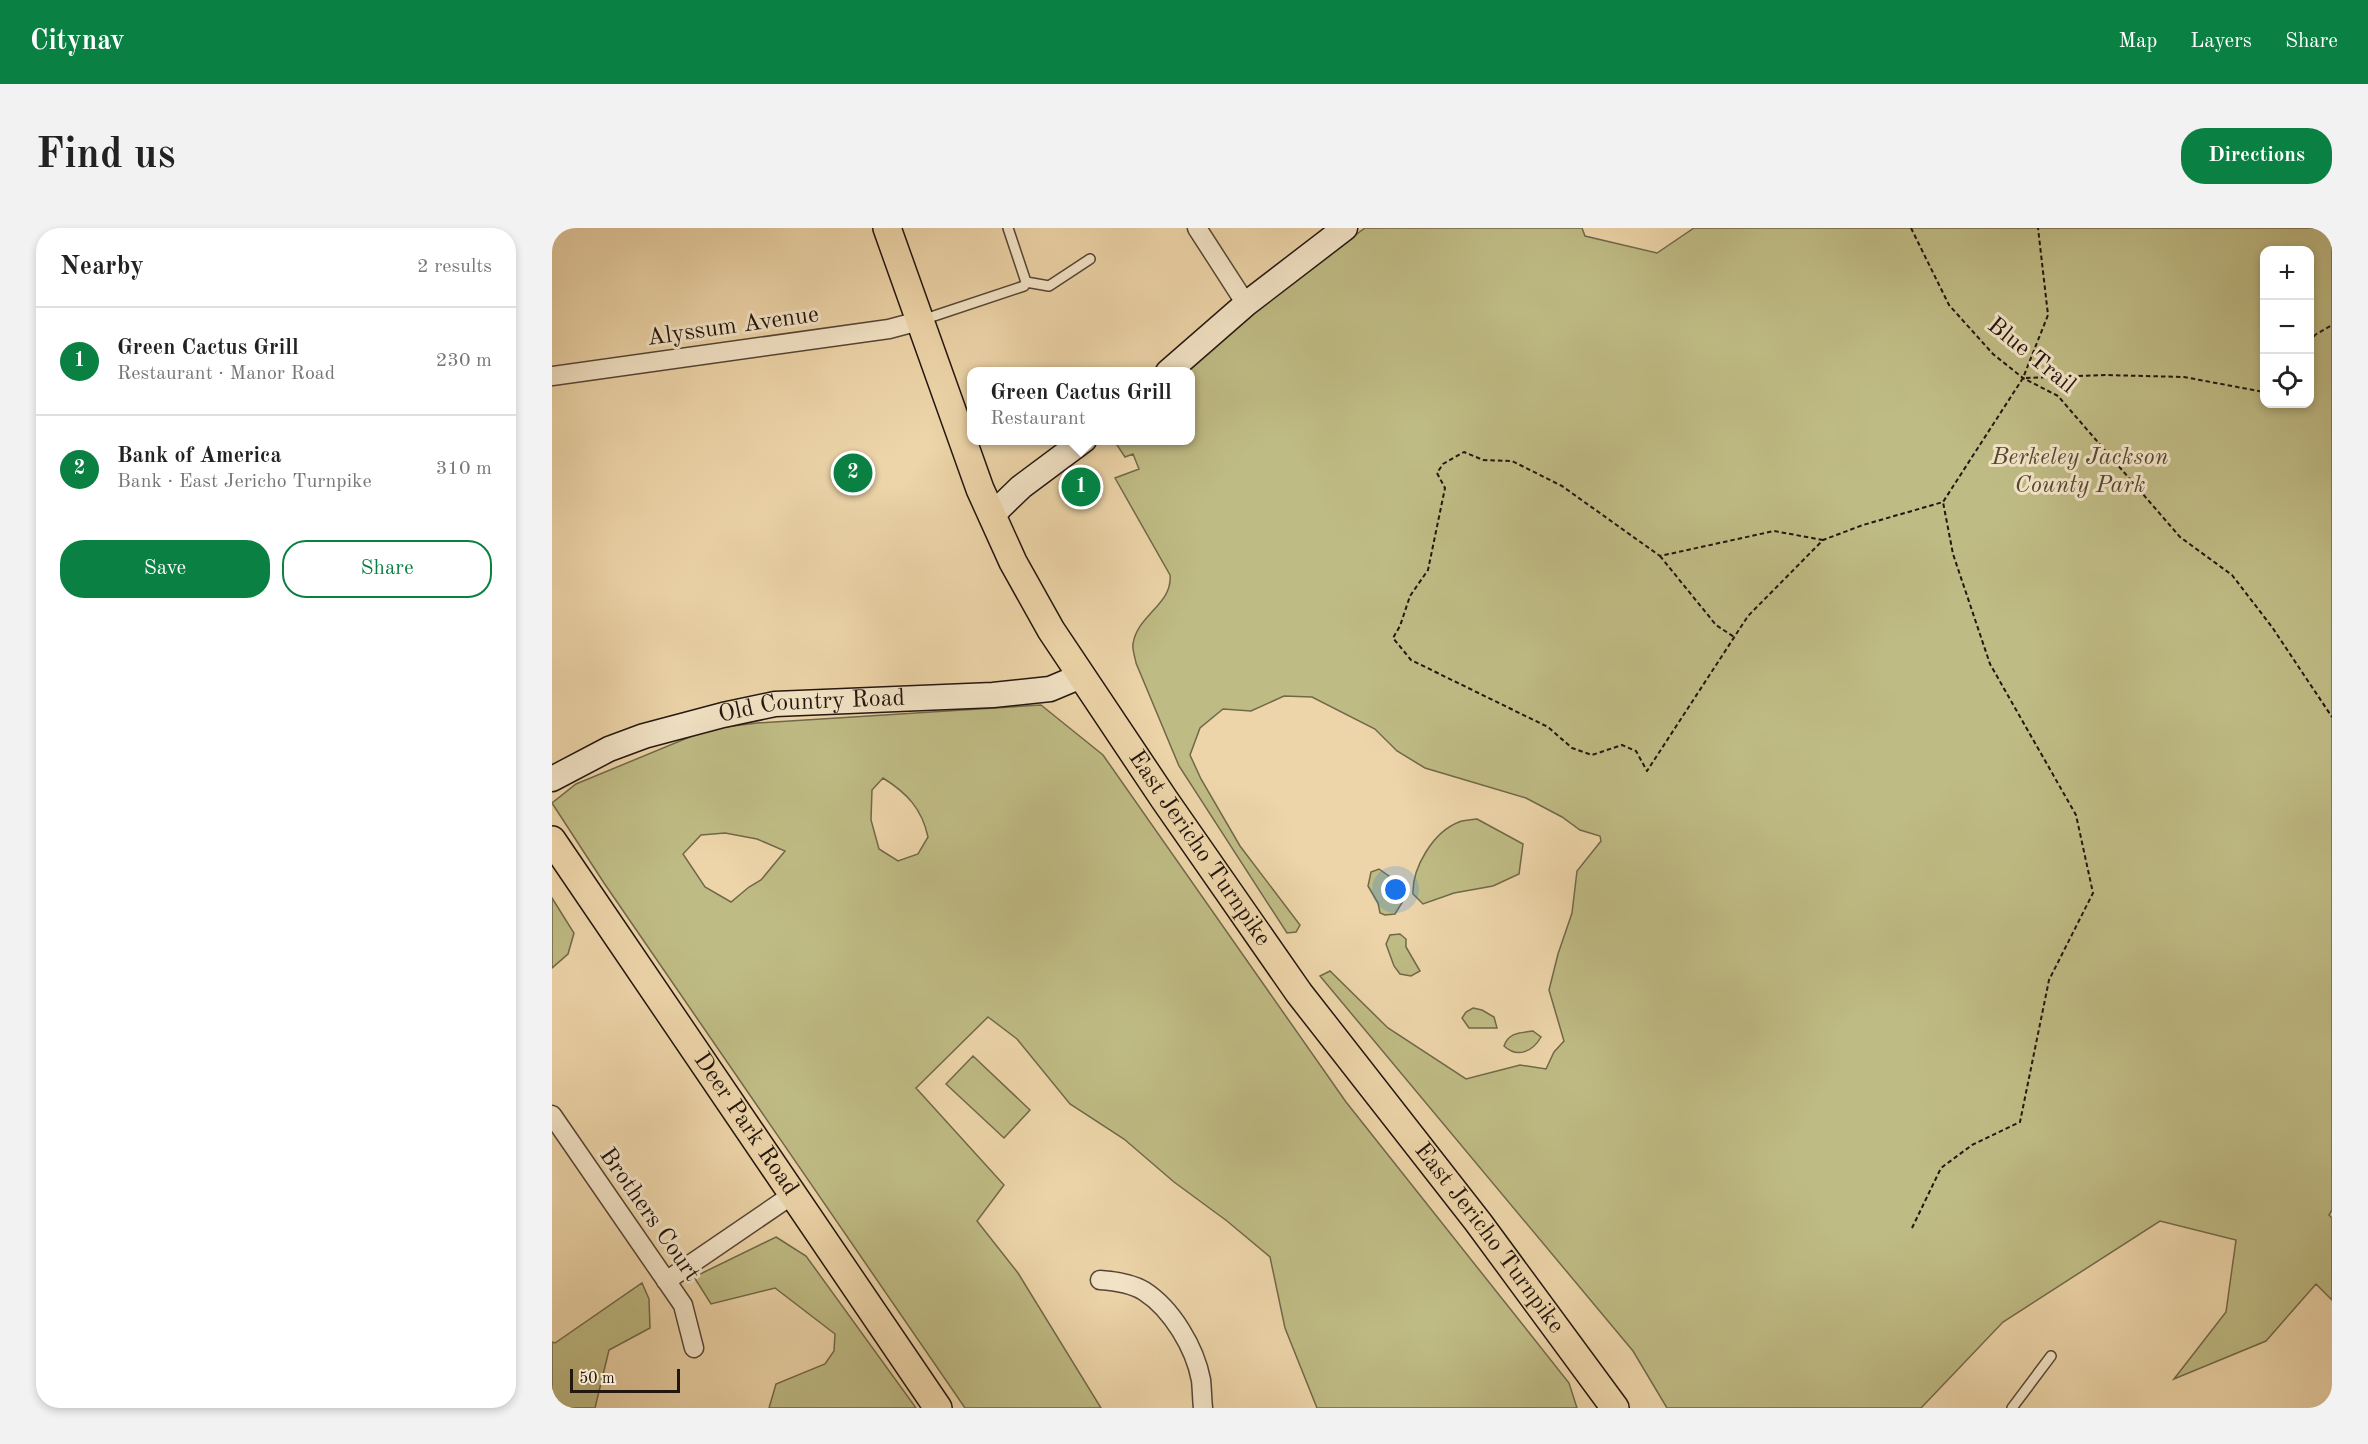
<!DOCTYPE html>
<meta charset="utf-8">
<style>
:root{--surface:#fff;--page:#f2f2f2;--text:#222;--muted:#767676;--line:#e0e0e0;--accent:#0b8043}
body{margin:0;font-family:"Old Standard TT",serif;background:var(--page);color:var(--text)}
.controls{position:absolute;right:18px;top:18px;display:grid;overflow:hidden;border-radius:12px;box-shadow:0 3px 9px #0003}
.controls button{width:54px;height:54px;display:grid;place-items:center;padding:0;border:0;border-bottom:2px solid var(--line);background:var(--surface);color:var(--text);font:30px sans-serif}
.scale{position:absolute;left:18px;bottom:15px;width:110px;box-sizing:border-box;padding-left:6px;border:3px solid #23160f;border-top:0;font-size:16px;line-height:21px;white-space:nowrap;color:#23160f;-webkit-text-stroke:4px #f3e4c7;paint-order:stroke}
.you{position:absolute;left:844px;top:662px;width:21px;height:21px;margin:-15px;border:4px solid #fff;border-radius:50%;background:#1a73e8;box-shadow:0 0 0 9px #1a73e833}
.badge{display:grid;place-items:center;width:39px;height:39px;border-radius:50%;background:var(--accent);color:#fff;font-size:20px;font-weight:700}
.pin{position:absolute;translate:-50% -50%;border:3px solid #fff;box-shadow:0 2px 6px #0006}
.popup{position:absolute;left:415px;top:139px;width:228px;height:78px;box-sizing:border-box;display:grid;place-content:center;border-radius:12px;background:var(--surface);filter:drop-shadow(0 2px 4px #0005);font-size:20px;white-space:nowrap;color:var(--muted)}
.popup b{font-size:22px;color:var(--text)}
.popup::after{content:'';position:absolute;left:50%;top:100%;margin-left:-12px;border:12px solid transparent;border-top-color:var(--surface)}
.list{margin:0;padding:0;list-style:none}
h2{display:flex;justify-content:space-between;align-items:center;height:78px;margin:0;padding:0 24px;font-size:26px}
h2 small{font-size:20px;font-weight:400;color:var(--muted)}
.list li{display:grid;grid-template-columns:39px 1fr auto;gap:18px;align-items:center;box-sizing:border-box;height:108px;padding:0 24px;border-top:2px solid var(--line)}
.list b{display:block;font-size:22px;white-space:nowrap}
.list p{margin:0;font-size:20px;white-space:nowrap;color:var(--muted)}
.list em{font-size:20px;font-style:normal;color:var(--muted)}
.actions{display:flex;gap:12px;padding:18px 24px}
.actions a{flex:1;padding:14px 0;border:2px solid var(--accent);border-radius:24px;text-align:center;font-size:21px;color:var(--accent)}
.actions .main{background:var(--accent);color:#fff}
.icon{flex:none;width:33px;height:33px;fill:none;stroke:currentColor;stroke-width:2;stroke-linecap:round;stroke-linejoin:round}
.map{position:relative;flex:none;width:1780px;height:1180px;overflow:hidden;border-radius:24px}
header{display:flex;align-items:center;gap:36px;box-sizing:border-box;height:84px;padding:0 30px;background:var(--accent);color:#fff}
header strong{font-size:28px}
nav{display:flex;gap:33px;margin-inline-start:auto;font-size:21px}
.intro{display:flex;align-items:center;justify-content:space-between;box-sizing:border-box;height:144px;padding:0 36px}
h1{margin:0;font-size:42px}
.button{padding:15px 27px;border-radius:24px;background:var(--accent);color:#fff;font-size:21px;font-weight:700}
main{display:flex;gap:36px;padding:0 36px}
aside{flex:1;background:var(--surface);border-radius:24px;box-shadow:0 3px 9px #0003}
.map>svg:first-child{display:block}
.green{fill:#bfbb84;stroke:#71684a;stroke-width:1.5;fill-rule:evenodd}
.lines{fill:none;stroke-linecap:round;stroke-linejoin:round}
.lane-casing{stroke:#564636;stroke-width:12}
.street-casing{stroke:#564636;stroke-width:21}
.secondary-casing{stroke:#23160f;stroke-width:27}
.primary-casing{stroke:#23160f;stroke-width:30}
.path{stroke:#23160f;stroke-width:2;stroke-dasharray:4.5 3;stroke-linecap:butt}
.lane{stroke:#f3e4c7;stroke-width:9}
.street{stroke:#f3e4c7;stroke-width:18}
.secondary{stroke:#f3e4c7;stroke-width:24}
.primary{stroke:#edd5a9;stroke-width:27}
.labels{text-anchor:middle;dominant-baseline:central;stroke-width:6;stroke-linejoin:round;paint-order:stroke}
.street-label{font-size:24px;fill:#23160f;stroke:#f3e4c7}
.park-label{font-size:24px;font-style:italic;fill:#524832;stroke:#f3e4c7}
</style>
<header>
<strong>Citynav</strong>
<nav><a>Map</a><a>Layers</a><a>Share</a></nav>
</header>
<div class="intro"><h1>Find us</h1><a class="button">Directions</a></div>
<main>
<aside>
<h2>Nearby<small>2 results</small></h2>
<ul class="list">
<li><span class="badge">1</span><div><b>Green Cactus Grill</b><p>Restaurant · Manor Road</p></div><em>230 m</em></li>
<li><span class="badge">2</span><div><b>Bank of America</b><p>Bank · East Jericho Turnpike</p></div><em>310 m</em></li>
</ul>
<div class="actions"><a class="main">Save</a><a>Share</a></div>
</aside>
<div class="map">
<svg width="1780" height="1180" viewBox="0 0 1780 1180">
<rect width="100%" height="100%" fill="#edd5a9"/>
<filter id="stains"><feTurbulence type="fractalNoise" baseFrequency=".00333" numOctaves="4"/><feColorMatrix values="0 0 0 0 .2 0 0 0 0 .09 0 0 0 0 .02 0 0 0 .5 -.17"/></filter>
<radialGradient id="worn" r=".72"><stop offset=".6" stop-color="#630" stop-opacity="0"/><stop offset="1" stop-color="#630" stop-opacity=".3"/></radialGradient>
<path class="green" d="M 813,0 L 1030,0 L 1033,8 L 1105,25 L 1142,0 L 1780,0 L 1780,982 L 1777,987 L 1780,990 L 1780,1072 L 1764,1056 L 1714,1113 L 1622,1151 L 1674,1084 L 1684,1012 L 1608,993 L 1451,1094 L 1369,1180 L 1115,1180 L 1081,1123 L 768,748 L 778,743 L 836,800 L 914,851 L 968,837 L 994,841 L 1002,824 L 1012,813 L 997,762 L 1006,726 L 1020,685 L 1025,643 L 1049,613 L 1048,608 L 1028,602 L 1010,589 L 974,570 L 873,540 L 845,523 L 823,501 L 760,469 L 732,468 L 699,483 L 671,481 L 648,500 L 638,527 L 649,551 L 688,618 L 748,697 L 744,704 L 735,705 L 627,538 L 584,435 C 583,429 580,421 581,416 C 585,387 621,376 618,347 L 563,250 L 587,241 L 581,226 L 573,229 L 565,217 L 565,213 L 638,212 L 638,144 L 633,143 L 735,57 ZM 1712,22 L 1758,22 L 1758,176 L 1712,176 Z
M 489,477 L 551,527 L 794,874 L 1017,1155 L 1025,1180 L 765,1180 L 733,1100 L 718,1029 L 675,993 L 622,954 L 572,911 L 518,876 L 465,811 L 436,789 L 364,860 L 452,957 L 425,993 L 466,1045 L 549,1180 L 413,1180 L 52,655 L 0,575 L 24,556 L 157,501 L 205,495 ZM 331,550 C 355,565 370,581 376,609 L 366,626 L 346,633 L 327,621 L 319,592 L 320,562 ZM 173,605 L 205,611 L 233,623 L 209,652 L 197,659 L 179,674 L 153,659 L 131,626 L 149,607 Z
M 925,591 L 971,616 L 967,646 L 941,658 L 902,665 L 871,676 L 861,666 C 860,640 881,604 907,594 C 912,592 919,592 925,591 Z
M 827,641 L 851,658 L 851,673 L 843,686 L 833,687 L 828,685 L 826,675 L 816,658 L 819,644 Z
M 0,670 L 22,705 L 16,726 L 0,740 Z
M 848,706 L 854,711 L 854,719 L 868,743 L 859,748 L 848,746 L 842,738 L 834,716 L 838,707 Z
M 921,780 L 930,782 L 942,789 L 945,800 L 917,800 L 910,790 L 914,784 Z
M 981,803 L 989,809 C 981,823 966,831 952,818 C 957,804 968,805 981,803 Z
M 421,828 L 478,882 L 452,910 L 394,856 Z
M 224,1009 L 254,1028 L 364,1180 L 217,1180 L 224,1156 L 273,1136 L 282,1123 L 283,1106 L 223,1060 L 159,1076 L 142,1049 Z
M 90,1055 L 97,1071 L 98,1100 L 57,1122 L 43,1180 L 0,1180 L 0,1114 L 3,1115 Z"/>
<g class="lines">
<g class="lane-casing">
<path id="lane" d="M 474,54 L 497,58 L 538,31
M 370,92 L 472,58 L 474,54 L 456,0
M 1460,1180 L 1499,1128"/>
</g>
<g class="street-casing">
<path id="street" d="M 645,0 L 694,76
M 0,148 L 337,101 L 367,93
M 0,887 L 131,1077 L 142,1120
M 548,1052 C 563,1053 579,1055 592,1063 C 620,1081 643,1120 649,1152 C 650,1161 650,1171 651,1180
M 114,1053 L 240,967"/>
</g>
<g class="secondary-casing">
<g id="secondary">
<path d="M 616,144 L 694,76 L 793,0"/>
<path d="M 439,288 L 469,259 L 532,212"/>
<path id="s1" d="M 0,551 L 57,521 L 92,508 L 171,487 L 223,476 L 441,467 L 498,461 L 529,448"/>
</g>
</g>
<g class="primary-casing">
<g id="primary">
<path id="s2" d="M 335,0 L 428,261 L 461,334 L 499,402 L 612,571 L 747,765 L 926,994 L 1063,1180"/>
<path id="s3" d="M 0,612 L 386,1180"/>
</g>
</g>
<path class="path" d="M 1359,0 L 1397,77 L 1441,126 L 1471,150 L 1506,168 L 1628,309 L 1680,347 L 1720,399 L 1780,489
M 1758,115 L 1763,107 L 1780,97
M 1474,150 L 1553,147 L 1632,149 L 1712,164
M 1271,312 L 1222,303 L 1108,328 L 1010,258 L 960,233 L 931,232 L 912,224 L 891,236 L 885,245 L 893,260 L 876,342 L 858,368 L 848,398 L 841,410 L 859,432 L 996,499 L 1020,520 L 1040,527 L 1070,517 L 1084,523 L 1095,543 L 1196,388 L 1271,312 L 1311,297 L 1391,274 L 1471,150 L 1496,87 L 1486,0
M 1108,328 L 1164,397 L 1182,409
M 1360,1000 L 1389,940 L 1420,917 L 1468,894 L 1497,752 L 1541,665 L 1524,587 L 1438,436 L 1401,326 L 1391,274"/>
<use href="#lane" class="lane"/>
<use href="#street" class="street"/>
<use href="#secondary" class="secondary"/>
<use href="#primary" class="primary"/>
</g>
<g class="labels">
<g class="street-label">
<text transform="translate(181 99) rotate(-8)">Alyssum Avenue</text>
<text transform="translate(1479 128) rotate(39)">Blue Trail</text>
<text stroke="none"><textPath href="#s1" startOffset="273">Old Country Road</textPath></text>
<text stroke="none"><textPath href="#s2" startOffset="699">East Jericho Turnpike</textPath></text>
<text stroke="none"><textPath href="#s3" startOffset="344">Deer Park Road</textPath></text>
<text transform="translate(97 987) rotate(55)">Brothers Court</text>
<text stroke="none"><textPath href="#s2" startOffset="1185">East Jericho Turnpike</textPath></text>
</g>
<g class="park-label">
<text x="1528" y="230">Berkeley Jackson<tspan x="1528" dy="28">County Park</tspan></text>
</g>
</g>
<rect width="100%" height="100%" filter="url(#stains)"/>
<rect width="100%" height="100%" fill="url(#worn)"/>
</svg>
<div class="controls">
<button>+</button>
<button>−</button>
<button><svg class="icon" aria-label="locate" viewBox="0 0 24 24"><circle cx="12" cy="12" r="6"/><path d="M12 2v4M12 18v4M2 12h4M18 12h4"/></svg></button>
</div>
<div class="scale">50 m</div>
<div class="you"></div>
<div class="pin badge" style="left:529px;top:259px">1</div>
<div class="popup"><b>Green Cactus Grill</b>Restaurant</div>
<div class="pin badge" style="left:301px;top:245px">2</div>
</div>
</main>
